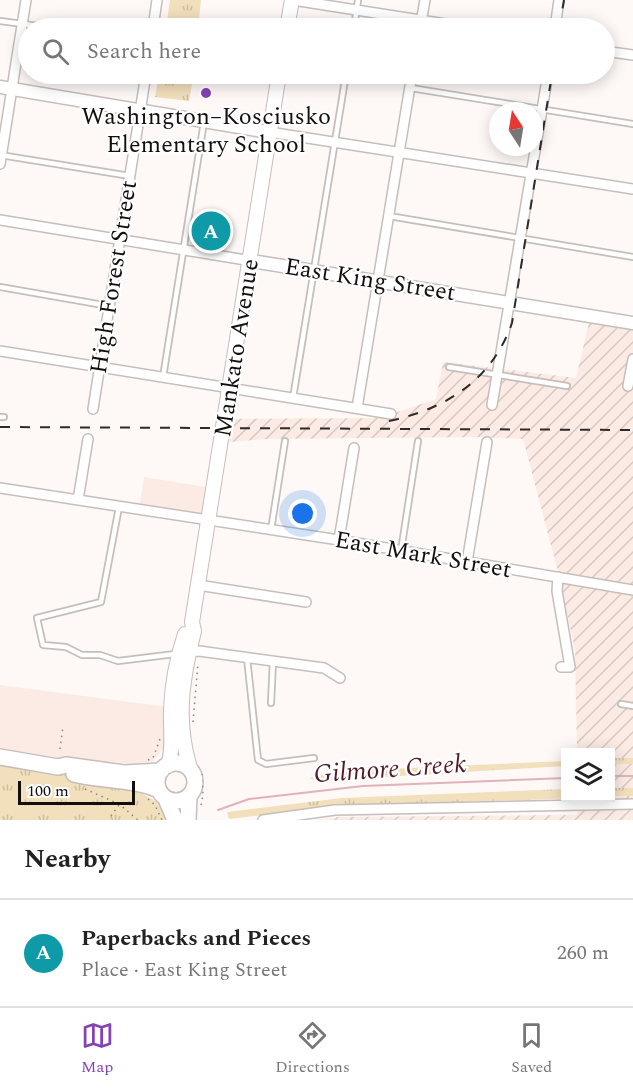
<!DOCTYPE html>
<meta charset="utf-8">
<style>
:root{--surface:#fff;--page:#f2f2f2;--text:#222;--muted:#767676;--line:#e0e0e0;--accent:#8542b5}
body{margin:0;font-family:Spectral,serif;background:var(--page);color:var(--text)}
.controls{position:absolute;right:18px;bottom:18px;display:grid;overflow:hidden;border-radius:0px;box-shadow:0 3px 15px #0003}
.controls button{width:54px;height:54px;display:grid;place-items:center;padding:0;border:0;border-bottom:2px solid var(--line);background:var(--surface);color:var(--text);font:30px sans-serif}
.compass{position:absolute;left:489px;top:102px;width:54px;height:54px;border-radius:50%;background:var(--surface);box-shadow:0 3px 15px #0003;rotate:348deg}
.scale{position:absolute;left:18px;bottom:15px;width:117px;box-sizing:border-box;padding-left:6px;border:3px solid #120f0e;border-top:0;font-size:16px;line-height:21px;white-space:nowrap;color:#120f0e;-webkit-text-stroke:4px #fff;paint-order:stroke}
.you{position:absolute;left:303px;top:514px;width:21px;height:21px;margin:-15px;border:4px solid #fff;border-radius:50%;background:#1a73e8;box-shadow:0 0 0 9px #1a73e833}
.badge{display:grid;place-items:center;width:39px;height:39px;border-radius:50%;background:var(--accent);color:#fff;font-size:20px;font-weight:700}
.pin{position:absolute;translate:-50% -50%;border:3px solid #fff;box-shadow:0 2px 6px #0006}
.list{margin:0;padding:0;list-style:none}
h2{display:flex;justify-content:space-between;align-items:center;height:78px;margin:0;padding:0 24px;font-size:26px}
h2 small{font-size:20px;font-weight:400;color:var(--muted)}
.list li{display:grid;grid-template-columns:39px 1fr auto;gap:18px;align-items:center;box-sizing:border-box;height:108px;padding:0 24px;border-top:2px solid var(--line)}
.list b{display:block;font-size:22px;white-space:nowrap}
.list p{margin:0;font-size:20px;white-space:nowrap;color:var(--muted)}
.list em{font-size:20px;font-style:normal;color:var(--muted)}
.icon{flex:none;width:33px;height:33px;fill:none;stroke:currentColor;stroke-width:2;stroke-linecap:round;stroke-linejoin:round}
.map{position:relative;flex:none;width:633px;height:820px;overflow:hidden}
.search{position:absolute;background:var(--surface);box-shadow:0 3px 15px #0003;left:18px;right:18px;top:18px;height:66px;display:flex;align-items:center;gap:15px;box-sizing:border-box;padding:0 21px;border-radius:33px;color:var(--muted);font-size:22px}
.sheet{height:186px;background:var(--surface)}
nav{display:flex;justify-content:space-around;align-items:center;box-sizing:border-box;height:84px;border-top:2px solid var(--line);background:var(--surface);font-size:16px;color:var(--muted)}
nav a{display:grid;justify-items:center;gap:3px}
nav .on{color:var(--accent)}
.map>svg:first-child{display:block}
.built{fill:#fbebe4}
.industrial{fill:url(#industrial-furrows)}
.grass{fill:url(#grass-tufts)}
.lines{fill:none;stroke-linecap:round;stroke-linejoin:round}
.stream{stroke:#e1b2ba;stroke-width:2}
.service-casing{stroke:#c6beba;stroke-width:8}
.minor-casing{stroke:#c6beba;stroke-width:12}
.tertiary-casing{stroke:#c6beba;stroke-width:15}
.secondary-casing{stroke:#c6beba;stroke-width:16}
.primary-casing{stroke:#c6beba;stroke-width:18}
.path{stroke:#888483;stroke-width:1.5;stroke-dasharray:1.5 4.5;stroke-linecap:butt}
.service{stroke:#fff;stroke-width:4.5}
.minor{stroke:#fff;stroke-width:9}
.tertiary{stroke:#fff;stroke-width:12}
.secondary{stroke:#fff;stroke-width:14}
.primary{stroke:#fff;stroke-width:15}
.rail{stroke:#2d2a29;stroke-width:2;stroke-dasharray:10 10;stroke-linecap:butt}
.poi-dot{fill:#8542b5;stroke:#fff;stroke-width:2}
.labels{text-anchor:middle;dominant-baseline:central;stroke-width:4.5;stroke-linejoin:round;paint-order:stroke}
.poi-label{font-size:24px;fill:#120f0e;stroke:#fff}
.street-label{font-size:24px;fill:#120f0e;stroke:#fff}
.water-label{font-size:26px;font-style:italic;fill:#521a29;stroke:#fff}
</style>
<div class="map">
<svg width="633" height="820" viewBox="0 0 633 820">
<defs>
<pattern id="industrial-furrows" width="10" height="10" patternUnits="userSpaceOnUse" patternTransform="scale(1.5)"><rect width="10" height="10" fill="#fbebe4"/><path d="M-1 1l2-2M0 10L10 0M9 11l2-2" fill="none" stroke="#d6c8c2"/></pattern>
<pattern id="grass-tufts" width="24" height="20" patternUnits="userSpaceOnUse" patternTransform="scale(1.5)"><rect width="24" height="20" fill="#f2dfbc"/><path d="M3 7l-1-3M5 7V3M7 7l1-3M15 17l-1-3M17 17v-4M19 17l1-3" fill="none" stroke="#cebea0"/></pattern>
</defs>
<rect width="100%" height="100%" fill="#fef9f7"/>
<path class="built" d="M 144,477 L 206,487 L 200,524 L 138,515 Z
M 0,685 L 168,707 L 168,736 L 163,749 L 152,762 L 134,764 L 104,761 L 82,780 L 0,766 Z"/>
<path class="industrial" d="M 589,322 L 633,329 L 633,820 L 319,820 L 338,817 L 577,815 L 577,798 L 610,798 L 610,752 L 577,752 L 575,649 L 557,568 L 523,439 L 480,437 L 269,439 L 213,443 L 217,419 L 380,418 L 436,399 L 443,362 L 576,378 Z"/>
<path class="grass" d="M 170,0 L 201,0 L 198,28 L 166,28 Z
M 159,74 L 194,74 L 189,101 L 155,97 Z
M 610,758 L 633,758 L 633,764 L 611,764 Z
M 565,761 L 565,766 L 317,781 L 309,778 L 340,771 Z
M 0,766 C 43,773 122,778 157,802 C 163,806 167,814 171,820 L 0,820 Z
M 611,788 L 633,788 L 633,796 L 611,796 Z
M 565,789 L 566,798 L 583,798 L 337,806 L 229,819 L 227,812 L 342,798 Z"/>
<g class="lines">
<path class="stream" d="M 610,776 L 633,776
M 218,810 L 249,799 L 363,786 L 566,778"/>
<g class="service-casing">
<path id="service" d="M 0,21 L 53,28
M 354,28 L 358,0
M 411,88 L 633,124
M 0,155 L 130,176
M 389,216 L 633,257
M 0,287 L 109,306
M 449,367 L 567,386
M 163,377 L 204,122
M 293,398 L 346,74
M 0,417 L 4,417
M 119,507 L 101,602 L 37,618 L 43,645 L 66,647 L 82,655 L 100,655 L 118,661 L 175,654
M 271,530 L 285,441
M 401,551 L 418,441
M 247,658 L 258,760 L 266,764 L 314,758
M 271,703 L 273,661
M 621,704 L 633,706"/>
</g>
<g class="minor-casing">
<path id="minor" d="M 293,0 L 471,28
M 153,28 L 157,0
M 420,28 L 425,0
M 555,28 L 559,0
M 604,51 L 633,55
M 269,132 L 633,189
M 0,164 L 26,0
M 0,220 L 252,261
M 0,351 L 391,414
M 628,386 L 633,359
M 492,405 L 548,74
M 357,408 L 412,74
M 93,409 L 146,74
M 0,488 L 339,540 L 633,590
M 78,500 L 88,439
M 339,540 L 354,448
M 467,562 L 487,442
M 558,577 L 557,591 L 570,667 L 561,667
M 198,585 L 306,602
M 189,652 L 199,651 L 324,668 L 340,678
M 263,820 L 335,810 L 633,804"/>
</g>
<g class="tertiary-casing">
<path id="tertiary" d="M 0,87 L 269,132
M 252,261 L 633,323"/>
</g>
<g class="secondary-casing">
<path id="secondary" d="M 287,28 L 292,0
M 168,766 C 174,747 170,728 171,709 C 172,682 177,658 185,634
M 191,771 C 175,722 182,680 194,631 L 192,622 L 279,74"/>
</g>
<g class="primary-casing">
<path id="primary" d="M 0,757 L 58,767 L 66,765 L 124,773 L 161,771
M157 782a19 19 0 1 1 38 0a19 19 0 1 1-38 0Z
M 74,774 C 101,781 135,779 159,790
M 166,799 L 175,820
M 188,820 L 189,797"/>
</g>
<path class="path" d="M 193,722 L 198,664
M 60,749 L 63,726
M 148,760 L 153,758 L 160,739
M 85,789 L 119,804 L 138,820
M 148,799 L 155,805 L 162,820
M 201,805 L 203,795 L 202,774
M 111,816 L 119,805"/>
<use href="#service" class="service"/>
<use href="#minor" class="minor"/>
<use href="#tertiary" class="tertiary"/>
<use href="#secondary" class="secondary"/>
<use href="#primary" class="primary"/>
<path class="rail" d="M 559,28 L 564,0
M 389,421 C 446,409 492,380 512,323 L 552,74
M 0,427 L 633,430"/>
</g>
<circle class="poi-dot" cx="206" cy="93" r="6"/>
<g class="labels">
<g class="poi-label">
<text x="206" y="117">Washington–Kosciusko<tspan x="206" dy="28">Elementary School</tspan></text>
</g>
<g class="street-label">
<text transform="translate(114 277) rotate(-81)">High Forest Street</text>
<text transform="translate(370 280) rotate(9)">East King Street</text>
<text transform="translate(237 348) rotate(-81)">Mankato Avenue</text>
<text transform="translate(423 555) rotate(10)">East Mark Street</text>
</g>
<g class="water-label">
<text transform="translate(390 769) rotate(-4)">Gilmore Creek</text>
</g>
</g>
</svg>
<div class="controls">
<button><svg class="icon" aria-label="layers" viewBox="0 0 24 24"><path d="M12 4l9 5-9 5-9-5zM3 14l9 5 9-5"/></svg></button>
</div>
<svg class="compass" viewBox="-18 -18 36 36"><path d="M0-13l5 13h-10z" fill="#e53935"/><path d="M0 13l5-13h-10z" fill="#767676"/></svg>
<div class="scale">100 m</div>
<div class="you"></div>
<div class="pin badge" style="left:211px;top:231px;background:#0f9aa8">A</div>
<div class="search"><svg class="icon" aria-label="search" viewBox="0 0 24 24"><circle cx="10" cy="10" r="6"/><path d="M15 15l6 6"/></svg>Search here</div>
</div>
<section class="sheet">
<h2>Nearby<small></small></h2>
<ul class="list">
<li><span class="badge" style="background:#0f9aa8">A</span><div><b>Paperbacks and Pieces</b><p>Place · East King Street</p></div><em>260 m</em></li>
</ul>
</section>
<nav>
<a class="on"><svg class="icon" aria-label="map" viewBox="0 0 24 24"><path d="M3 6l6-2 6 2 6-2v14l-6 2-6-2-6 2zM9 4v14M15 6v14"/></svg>Map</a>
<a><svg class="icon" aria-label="directions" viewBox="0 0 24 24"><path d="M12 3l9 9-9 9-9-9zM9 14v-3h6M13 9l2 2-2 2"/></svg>Directions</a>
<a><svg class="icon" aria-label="saved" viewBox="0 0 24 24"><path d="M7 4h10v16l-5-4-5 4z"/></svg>Saved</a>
</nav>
